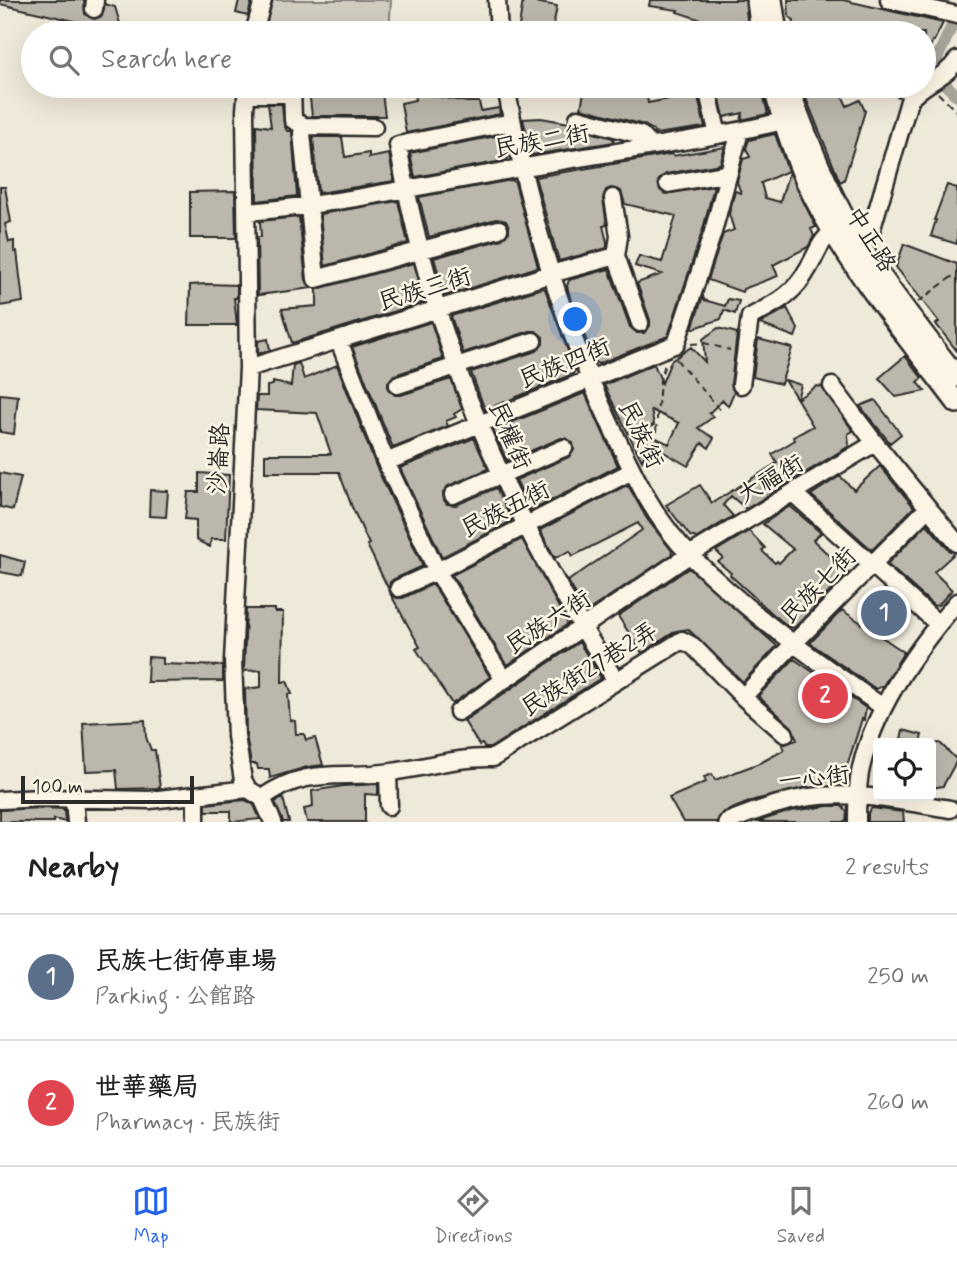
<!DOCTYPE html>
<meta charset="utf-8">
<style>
:root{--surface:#fff;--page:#f6f6f6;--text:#202124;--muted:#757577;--line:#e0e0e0;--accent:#2563eb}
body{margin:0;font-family:Mynerve,"LXGW WenKai TC",sans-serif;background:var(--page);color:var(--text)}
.controls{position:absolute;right:21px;bottom:21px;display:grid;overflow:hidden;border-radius:7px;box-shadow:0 7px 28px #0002}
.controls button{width:63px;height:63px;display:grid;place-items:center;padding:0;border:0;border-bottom:2px solid var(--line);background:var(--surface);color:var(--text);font:35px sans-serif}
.scale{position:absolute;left:21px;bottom:18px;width:173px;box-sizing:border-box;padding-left:7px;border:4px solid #2b2b2b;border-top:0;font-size:19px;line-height:24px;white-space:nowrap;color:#2b2b2b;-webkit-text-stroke:5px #fcf5e5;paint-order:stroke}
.you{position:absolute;left:576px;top:320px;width:24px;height:24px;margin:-18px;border:5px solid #fff;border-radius:50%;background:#1a73e8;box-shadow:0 0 0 10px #1a73e833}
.badge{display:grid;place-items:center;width:46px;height:46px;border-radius:50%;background:var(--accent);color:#fff;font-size:23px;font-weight:700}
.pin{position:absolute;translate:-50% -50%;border:4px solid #fff;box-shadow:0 2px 7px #0006}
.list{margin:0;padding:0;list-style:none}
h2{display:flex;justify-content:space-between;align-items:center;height:91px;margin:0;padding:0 28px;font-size:30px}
h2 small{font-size:23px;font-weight:400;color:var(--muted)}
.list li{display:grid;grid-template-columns:46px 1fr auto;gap:21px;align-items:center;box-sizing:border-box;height:126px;padding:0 28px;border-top:2px solid var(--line)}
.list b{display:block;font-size:26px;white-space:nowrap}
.list p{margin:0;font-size:23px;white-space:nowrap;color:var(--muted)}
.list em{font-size:23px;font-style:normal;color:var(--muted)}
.icon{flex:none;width:38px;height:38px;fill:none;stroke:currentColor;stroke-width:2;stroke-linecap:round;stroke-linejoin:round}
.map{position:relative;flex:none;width:957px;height:822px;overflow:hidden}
.search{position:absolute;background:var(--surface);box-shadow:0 7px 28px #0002;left:21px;right:21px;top:21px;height:77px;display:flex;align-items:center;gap:18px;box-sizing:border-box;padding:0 24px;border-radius:38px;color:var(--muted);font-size:26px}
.sheet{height:343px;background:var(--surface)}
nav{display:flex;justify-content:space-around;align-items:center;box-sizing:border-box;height:98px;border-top:2px solid var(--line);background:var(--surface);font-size:19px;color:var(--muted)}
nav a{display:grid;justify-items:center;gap:4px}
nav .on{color:var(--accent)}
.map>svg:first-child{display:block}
.green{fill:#d2cdc0;stroke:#7e7c76;stroke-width:2}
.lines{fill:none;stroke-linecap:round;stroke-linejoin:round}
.canal{stroke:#a6a399;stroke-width:12}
.building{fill:#bcb7ac;stroke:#2b2b2b;stroke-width:2;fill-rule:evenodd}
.minor-casing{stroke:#2b2b2b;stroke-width:21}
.major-casing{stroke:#2b2b2b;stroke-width:24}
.path{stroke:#2b2b2b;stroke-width:2;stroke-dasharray:7 5;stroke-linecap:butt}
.minor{stroke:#fcf5e5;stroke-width:16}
.major{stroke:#fcf5e5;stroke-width:19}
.labels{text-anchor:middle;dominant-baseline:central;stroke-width:5;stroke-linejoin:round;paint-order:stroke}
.street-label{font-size:24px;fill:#2b2b2b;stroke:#fcf5e5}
</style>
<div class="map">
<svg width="957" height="822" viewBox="0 0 957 822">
<rect width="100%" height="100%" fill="#efe9da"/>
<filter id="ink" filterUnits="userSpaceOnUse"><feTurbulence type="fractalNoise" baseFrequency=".0143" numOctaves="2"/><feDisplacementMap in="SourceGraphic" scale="14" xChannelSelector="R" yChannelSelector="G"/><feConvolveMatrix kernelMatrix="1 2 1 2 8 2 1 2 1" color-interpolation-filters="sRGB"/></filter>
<g filter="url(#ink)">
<path class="green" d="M 269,0 L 391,0 L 389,33 L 260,33 Z"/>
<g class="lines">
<path class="canal" d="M 957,15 L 935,63 L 939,78 L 957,96"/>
</g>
<path class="building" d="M 0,0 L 84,0 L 85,14 L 94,19 L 102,16 L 105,4 L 115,7 L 123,33 L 89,33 L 90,27 L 86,26 L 87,24 L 0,4 Z
M 239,0 L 252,0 L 248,16 L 236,13 Z
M 523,0 L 557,6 L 552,33 L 518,33 Z
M 650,0 L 745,0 L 748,29 L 721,23 L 720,26 L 677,12 L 678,10 L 649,6 Z
M 788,0 L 843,0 L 943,23 L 934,41 L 932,41 L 927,61 L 924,60 L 924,33 L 805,33 L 793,28 L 794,20 L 789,17 Z
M 352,86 L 381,86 L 385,116 L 312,116 L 309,90 Z
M 752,86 L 761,86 L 768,114 L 741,120 L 743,113 L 724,117 L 718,90 L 750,95 Z
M 801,86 L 843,86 L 841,93 L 847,106 L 860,100 L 865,111 L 844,180 L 840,182 Z
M 585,87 L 647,97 L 648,103 L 669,99 L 668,94 L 677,93 L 677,90 L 687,88 L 688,95 L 697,93 L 705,127 L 655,134 L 653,130 L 644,125 L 581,108 Z
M 414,92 L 467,102 L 479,102 L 481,111 L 499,108 L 500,114 L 406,133 L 401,103 L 415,100 Z
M 268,104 L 282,104 L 284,125 L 287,131 L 292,131 L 297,196 L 257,201 L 256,125 L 271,127 Z
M 541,118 L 569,123 L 575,128 L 613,138 L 614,142 L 532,155 L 523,119 Z
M 775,134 L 788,171 L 761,183 L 765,198 L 780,202 L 789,172 L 816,227 L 811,229 L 814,236 L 808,247 L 773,265 L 778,276 L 743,289 L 742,292 L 708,280 L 723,234 L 734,230 L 729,214 L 735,191 L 741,193 L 737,182 L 743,159 L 750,157 L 746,148 L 749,140 Z
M 501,135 L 508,160 L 415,177 L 410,153 Z
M 313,137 L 342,137 L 345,157 L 369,153 L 369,158 L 389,154 L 394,181 L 318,193 Z
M 725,147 L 720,164 L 666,174 L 658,181 L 660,190 L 665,194 L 714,186 L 703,229 L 668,336 L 598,364 L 595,362 L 571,301 L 567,286 L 569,280 L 609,269 L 630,327 L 637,333 L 644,333 L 650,326 L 650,320 L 637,283 L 662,274 L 635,266 L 639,256 L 662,262 L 676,216 L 625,204 L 621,191 L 611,188 L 606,190 L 603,199 L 607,225 L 603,226 L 607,242 L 607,248 L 559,261 L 535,177 L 672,154 L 673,156 Z
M 512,180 L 515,183 L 538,267 L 445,296 L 434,258 L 502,239 L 509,232 L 509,227 L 506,221 L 496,219 L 429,237 L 419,197 Z
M 947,185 L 957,188 L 957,244 L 931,236 L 936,220 L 934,220 Z
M 0,187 L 5,187 L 11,222 L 5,224 L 9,242 L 14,241 L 14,252 L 17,251 L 23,302 L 0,306 Z
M 235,191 L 236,238 L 190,238 L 190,192 Z
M 398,201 L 408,243 L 325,266 L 320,214 Z
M 299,217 L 306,280 L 312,288 L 258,295 L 257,237 L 261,237 L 260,221 Z
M 904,244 L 957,264 L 957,351 L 936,324 L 939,322 L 896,267 Z
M 414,263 L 425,302 L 292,343 L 282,309 L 317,306 L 317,289 Z
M 207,284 L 237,285 L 237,298 L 234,298 L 237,325 L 189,325 L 190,285 Z
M 543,288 L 545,289 L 575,370 L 573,374 L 485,410 L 471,372 L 537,351 L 543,344 L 543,337 L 536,331 L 530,331 L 463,353 L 451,316 Z
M 703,296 L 704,300 L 725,306 L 728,299 L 739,301 L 735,314 L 724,310 L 721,319 L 692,329 Z
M 787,308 L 798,329 L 795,337 L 760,324 Z
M 431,322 L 443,359 L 394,375 L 388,382 L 388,389 L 395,395 L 401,395 L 451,379 L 462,409 L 454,414 L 456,417 L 446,421 L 448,426 L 393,448 L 352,347 Z
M 718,328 L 737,333 L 731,384 L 734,392 L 728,406 L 723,400 L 709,413 L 713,417 L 698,428 L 714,438 L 709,448 L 702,443 L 688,466 L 648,443 L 642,461 L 604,385 L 654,364 L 662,383 L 671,361 L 691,347 L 705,362 L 703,339 ZM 651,410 L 679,423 L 669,444 L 641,431 L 654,425 Z
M 268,339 L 270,350 L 258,354 L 258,341 Z
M 758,339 L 792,348 L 781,384 L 753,377 Z
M 905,356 L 922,378 L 918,382 L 925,391 L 896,397 L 879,378 Z
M 299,363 L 304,379 L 337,365 L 376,466 L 423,566 L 394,579 L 390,582 L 389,590 L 367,545 L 369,544 L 352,507 L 339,472 L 265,472 L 265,454 L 331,454 L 317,413 L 256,410 L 257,396 L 267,396 L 267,386 L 273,385 L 273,382 L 291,386 L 293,365 Z
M 785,380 L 801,385 L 797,399 Z
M 817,386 L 822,387 L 853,431 L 848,434 L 849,446 L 746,509 L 731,496 L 723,505 L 733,516 L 697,538 L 690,536 L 666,505 L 700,485 L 712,503 L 777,463 L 772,454 L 795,440 L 793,437 L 813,426 L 797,399 Z
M 585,393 L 618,466 L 531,511 L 516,480 L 569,457 L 574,450 L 573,443 L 566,438 L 561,438 L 507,461 L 493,430 Z
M 0,394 L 18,396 L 14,434 L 0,432 Z
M 875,400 L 901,434 L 890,443 L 860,406 Z
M 474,438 L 488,469 L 448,486 L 443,493 L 444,500 L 447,504 L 456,505 L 496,488 L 512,521 L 442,557 L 400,468 Z
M 880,466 L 914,507 L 872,550 L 811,495 L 840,476 L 854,490 Z
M 0,473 L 21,477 L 13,510 L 0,507 Z
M 199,473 L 229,475 L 226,539 L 211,539 L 210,547 L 196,540 L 196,520 L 185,519 L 188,492 L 199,492 Z
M 625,486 L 629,487 L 647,519 L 672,551 L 671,555 L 586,612 L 568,581 L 642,530 L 638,523 L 573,556 L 570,551 L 555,558 L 540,530 Z
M 150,490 L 168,491 L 166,517 L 149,516 Z
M 790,506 L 821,533 L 813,540 L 848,573 L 794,628 L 789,627 L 774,615 L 730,575 L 731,573 L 718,562 L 723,558 L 716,551 L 749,531 L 765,548 L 762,551 L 775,563 L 777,561 L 779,563 L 793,549 L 763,524 Z
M 927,524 L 949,550 L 955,553 L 934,572 L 952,590 L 938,605 L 934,606 L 887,564 Z
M 522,539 L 568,624 L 509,664 L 506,664 L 452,575 Z
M 0,555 L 25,562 L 22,576 L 0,572 Z
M 689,568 L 777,646 L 743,682 L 688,629 L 676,631 L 642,653 L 618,616 Z
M 433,584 L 490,677 L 452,704 L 416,649 L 420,647 L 391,595 L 397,598 L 403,598 Z
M 246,609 L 275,609 L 275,612 L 283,612 L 282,682 L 287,681 L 292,694 L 288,694 L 290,720 L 295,721 L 296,734 L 304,734 L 306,740 L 315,738 L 323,765 L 307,767 L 270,778 L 269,769 L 258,769 L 257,764 L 251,764 L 246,735 L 245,689 L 261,687 L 261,670 L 244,671 Z
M 842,610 L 904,652 L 883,686 L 876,689 L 810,643 Z
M 579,642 L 601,678 L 490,748 L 485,748 L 482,744 L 479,745 L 464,721 Z
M 148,657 L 163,658 L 163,664 L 223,666 L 223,681 L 147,682 Z
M 794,659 L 866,708 L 864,720 L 862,719 L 846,769 L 842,771 L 840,779 L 835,781 L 807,782 L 808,787 L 754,800 L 722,813 L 717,822 L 683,822 L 669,798 L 706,782 L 704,777 L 712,774 L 715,780 L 762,762 L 784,750 L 782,745 L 797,740 L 792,727 L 758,696 Z
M 145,720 L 146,737 L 151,750 L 155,750 L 160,788 L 118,789 L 116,770 L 86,771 L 83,723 Z
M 903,730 L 922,735 L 920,743 L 901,739 Z
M 940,743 L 957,760 L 943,786 L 931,788 L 931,744 Z
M 378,784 L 378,795 L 365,794 L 365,822 L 307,822 L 304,809 L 313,807 L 312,791 L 343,786 Z
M 283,798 L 289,822 L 283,822 L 275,802 Z
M 245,800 L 254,805 L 260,819 L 231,822 L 231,811 L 206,811 L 206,804 Z
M 828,806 L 842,806 L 847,812 L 846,822 L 756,822 L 791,811 Z
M 42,808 L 64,809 L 65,822 L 54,819 L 54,822 L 0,822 L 0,810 Z
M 872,808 L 903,812 L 904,822 L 868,822 L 868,813 Z"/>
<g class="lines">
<g class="minor-casing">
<path id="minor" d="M 497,0 L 499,33
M 889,0 L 957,15
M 94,9 L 95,0
M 254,33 L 263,0
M 247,86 L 245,110 L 248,368 L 233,661 L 236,736 L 243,780 L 248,789 L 262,798 L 273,822
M 292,86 L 293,120 L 304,126 L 374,127
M 506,86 C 526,205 561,321 613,430 C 634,475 655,521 691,556 C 749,614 816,661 883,707
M 896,86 L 915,93
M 707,88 L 718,135
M 247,94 L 291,94
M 578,118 L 641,135 L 651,146
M 512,122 L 398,145 C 430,337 510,518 616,681
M 302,133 L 316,279 L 499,229
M 668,184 L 729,173
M 613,198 L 619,236 L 616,256 L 640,323
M 248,212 C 340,204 430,184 521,168 C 608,152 697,142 783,121
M 860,244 L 872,228 L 909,101 C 921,83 945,79 957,60
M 339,341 L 386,462 L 676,344 L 713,232 L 740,131
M 248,368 L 551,274 L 616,256
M 398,385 L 533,341
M 741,385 L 750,317 C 776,303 794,295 809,267 C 819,250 818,244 834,230
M 832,386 L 875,443 L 957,543
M 386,462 L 437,571 L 504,680 L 689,555 L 875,443
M 793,493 L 938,624
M 453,495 L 564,448
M 399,588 L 437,571 L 632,471
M 743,697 L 792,645 L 928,508
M 458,712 L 504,680
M 388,773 L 389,806
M 196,795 L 196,822
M 262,798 C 308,765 341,780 392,772 C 426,767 459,757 493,758 L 682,640 L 693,646 L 743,697 L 785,734
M 0,800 L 42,798 L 150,800 L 248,789
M 74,800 L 76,822
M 727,822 C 754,811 781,801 810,797 C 856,791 904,802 950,809
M 857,822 C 857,804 857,786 861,768 C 875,707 916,649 957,602"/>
</g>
<g class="major-casing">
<path id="major" d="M 757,0 L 761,33
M 772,0 L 777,33
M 773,86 C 782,116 791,148 804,177 C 840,257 904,333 957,403
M 788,86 C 809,144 833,204 867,256 C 895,298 926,337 957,377"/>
</g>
<path class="path" d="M 938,93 L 957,112
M 918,302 L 957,273
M 691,344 L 704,343 L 730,350
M 676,359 L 721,411
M 656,432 L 660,380 L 665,364"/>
<use href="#minor" class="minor"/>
<use href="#major" class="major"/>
</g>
</g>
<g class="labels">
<g class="street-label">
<text transform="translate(542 142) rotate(-10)">民族二街</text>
<text transform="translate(870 240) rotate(58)">中正路</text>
<text transform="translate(425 290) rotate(-17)">民族三街</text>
<text transform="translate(565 364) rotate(-22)">民族四街</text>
<text transform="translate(640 435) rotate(64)">民族街</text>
<text transform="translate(509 436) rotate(67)">民權街</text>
<text transform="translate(220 459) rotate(-87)">沙崙路</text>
<text transform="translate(771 480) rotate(-31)">大福街</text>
<text transform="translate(506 510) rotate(-27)">民族五街</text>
<text transform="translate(819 586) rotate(-45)">民族七街</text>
<text transform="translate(549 623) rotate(-33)">民族六街</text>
<text transform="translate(590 670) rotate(-32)">民族街27巷2弄</text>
<text transform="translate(814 779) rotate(-6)">一心街</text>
</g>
</g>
</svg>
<div class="controls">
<button><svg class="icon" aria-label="locate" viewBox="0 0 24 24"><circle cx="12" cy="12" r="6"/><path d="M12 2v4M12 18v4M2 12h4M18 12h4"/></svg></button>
</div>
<div class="scale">100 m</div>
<div class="you"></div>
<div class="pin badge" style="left:884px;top:613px;background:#5c6f8a">1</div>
<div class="pin badge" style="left:825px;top:696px;background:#e0444e">2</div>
<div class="search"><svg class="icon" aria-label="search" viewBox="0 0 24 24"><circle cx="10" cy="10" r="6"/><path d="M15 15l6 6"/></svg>Search here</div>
</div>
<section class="sheet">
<h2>Nearby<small>2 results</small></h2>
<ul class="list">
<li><span class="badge" style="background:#5c6f8a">1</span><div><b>民族七街停車場</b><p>Parking · 公館路</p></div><em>250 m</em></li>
<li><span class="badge" style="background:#e0444e">2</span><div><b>世華藥局</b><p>Pharmacy · 民族街</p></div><em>260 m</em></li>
</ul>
</section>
<nav>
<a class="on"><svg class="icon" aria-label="map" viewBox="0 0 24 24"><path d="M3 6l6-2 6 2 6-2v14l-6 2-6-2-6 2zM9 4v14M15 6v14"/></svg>Map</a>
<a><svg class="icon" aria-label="directions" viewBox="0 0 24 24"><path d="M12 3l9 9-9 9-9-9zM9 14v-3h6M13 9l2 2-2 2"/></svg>Directions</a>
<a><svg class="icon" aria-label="saved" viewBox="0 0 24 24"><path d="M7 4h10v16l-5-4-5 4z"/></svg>Saved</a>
</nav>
